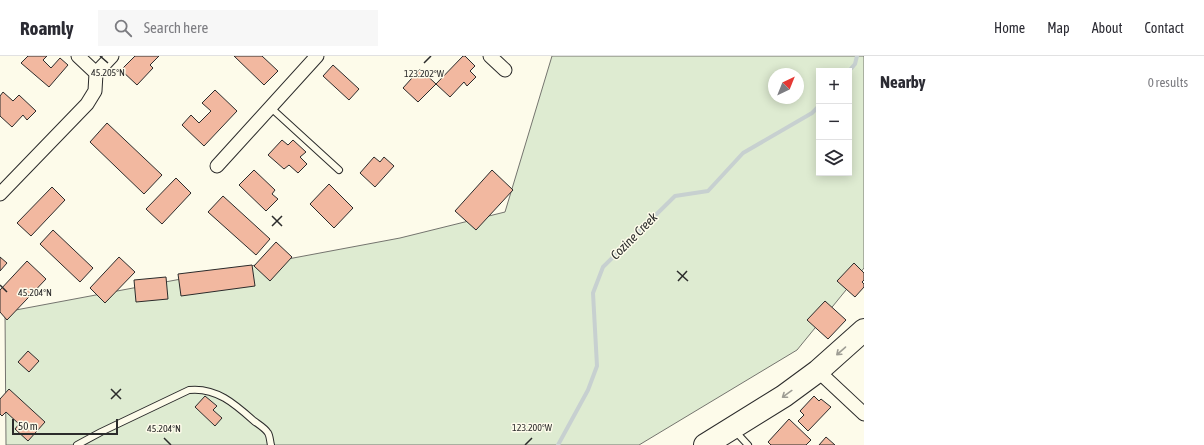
<!DOCTYPE html>
<meta charset="utf-8">
<style>
:root{--surface:#fff;--page:#f7f7f7;--text:#2b2b33;--muted:#7c7c81;--line:#e1e1e2}
body{margin:0;font-family:"Asap Condensed",sans-serif;background:var(--page);color:var(--text)}
.controls{position:absolute;right:12px;top:12px;display:grid;overflow:hidden;border-radius:0px;box-shadow:0 2px 10px #0003}
.controls button{width:36px;height:36px;display:grid;place-items:center;padding:0;border:0;border-bottom:1px solid var(--line);background:var(--surface);color:var(--text);font:20px sans-serif}
.compass{position:absolute;left:768px;top:12px;width:36px;height:36px;border-radius:50%;background:var(--surface);box-shadow:0 2px 10px #0003;rotate:43deg}
.scale{position:absolute;left:12px;bottom:10px;width:106px;box-sizing:border-box;padding-left:4px;border:2px solid #2b2b2b;border-top:0;font-size:11px;line-height:14px;white-space:nowrap;color:#2b2b2b;-webkit-text-stroke:3px #fdfbea;paint-order:stroke}
.list{margin:0;padding:0;list-style:none}
h2{display:flex;justify-content:space-between;align-items:center;height:52px;margin:0;padding:0 16px;font-size:17px}
h2 small{font-size:13px;font-weight:400;color:var(--muted)}
.icon{flex:none;width:22px;height:22px;fill:none;stroke:currentColor;stroke-width:2;stroke-linecap:round;stroke-linejoin:round}
.map{position:relative;flex:none;width:864px;height:389px;overflow:hidden}
header{display:flex;align-items:center;gap:24px;box-sizing:border-box;height:56px;padding:0 20px;background:var(--surface);border-bottom:1px solid var(--line)}
header strong{font-size:19px}
nav{display:flex;gap:22px;margin-inline-start:auto;font-size:14px}
.search{width:280px;height:36px;background:var(--page);display:flex;align-items:center;gap:10px;box-sizing:border-box;padding:0 14px;border-radius:0px;color:var(--muted);font-size:15px}
main{display:flex}
aside{flex:1;background:var(--surface)}
.map>svg:first-child{display:block}
.green{fill:#deebd1;stroke:#74746e;fill-rule:evenodd}
.lines{fill:none;stroke-linecap:round;stroke-linejoin:round}
.stream{stroke:#c7d0d0;stroke-width:4}
.building{fill:#f2b8a0;stroke:#2b2b2b}
.lane-casing{stroke:#2b2b2b;stroke-width:8}
.street-casing{stroke:#2b2b2b;stroke-width:15}
.highway-casing{stroke:#2b2b2b;stroke-width:24}
.lane{stroke:#fdfbea;stroke-width:6}
.street{stroke:#fdfbea;stroke-width:13}
.highway{stroke:#fdfbea;stroke-width:22}
.oneway{stroke:#9e9d94}
.ticks{fill:none;stroke:#2b2b2b;stroke-width:1.5}
.labels{text-anchor:middle;dominant-baseline:central;stroke-width:3;stroke-linejoin:round;paint-order:stroke}
.water-label{font-size:13px;font-style:italic;fill:#2b2b2b;stroke:#fdfbea}
.ticks-label{font-size:10px;text-anchor:middle;fill:#2b2b2b;stroke:#fdfbea;stroke-width:3;stroke-linejoin:round;paint-order:stroke}
</style>
<header>
<strong>Roamly</strong>
<div class="search"><svg class="icon" aria-label="search" viewBox="0 0 24 24"><circle cx="10" cy="10" r="6"/><path d="M15 15l6 6"/></svg>Search here</div>
<nav><a>Home</a><a>Map</a><a>About</a><a>Contact</a></nav>
</header>
<main>
<div class="map">
<svg width="864" height="389" viewBox="0 0 864 389">
<rect width="100%" height="100%" fill="#fdfbea"/>
<path class="green" d="M 552,0 L 864,0 L 864,212 L 797,294 L 639,389 L 6,389 L 5,256 L 400,182 L 505,156 ZM 819,15 L 849,15 L 849,117 L 819,117 ZM 774,18 L 798,18 L 798,42 L 774,42 Z"/>
<g class="lines">
<path class="stream" d="M 849,15 L 855,8 L 857,0
M 558,389 L 588,334 L 597,310 L 593,237 L 603,211 L 675,140 L 708,135 L 743,97 L 812,57 L 819,50"/>
</g>
<path class="building" d="M 28,0 L 47,0 L 43,4 L 51,12 L 60,2 L 68,9 L 49,31 L 21,7 Z
M 135,0 L 159,0 L 150,9 L 153,12 L 137,29 L 121,14 Z
M 234,0 L 262,0 L 278,15 L 264,29 Z
M 463,0 L 465,0 L 475,10 L 470,15 L 476,21 L 467,30 L 464,26 L 450,41 L 436,28 Z
M 333,9 L 359,33 L 349,44 L 323,20 Z
M 420,13 L 436,28 L 418,46 L 403,32 Z
M 215,34 L 237,55 L 204,90 L 182,69 L 191,59 L 199,67 L 211,55 L 202,47 Z
M 3,36 L 13,45 L 19,39 L 36,55 L 27,64 L 23,59 L 12,71 L 0,60 L 0,40 Z
M 107,67 L 162,119 L 144,138 L 90,86 Z
M 282,84 L 288,89 L 293,84 L 306,96 L 300,101 L 307,108 L 298,117 L 289,109 L 284,113 L 268,99 Z
M 374,101 L 380,106 L 384,101 L 394,110 L 375,131 L 360,117 Z
M 254,114 L 275,134 L 272,138 L 278,143 L 266,155 L 239,129 Z
M 492,114 L 513,134 L 476,174 L 455,155 Z
M 176,122 L 191,137 L 162,168 L 146,153 Z
M 329,128 L 353,152 L 334,172 L 310,148 Z
M 52,131 L 65,144 L 31,180 L 17,167 Z
M 223,140 L 270,183 L 256,199 L 208,156 Z
M 53,174 L 93,212 L 80,226 L 40,188 Z
M 276,186 L 292,201 L 270,225 L 254,210 Z
M 0,201 L 7,207 L 0,215 Z
M 119,201 L 135,216 L 105,247 L 90,232 Z
M 27,205 L 46,223 L 7,264 L 0,256 L 0,234 Z
M 854,207 L 864,217 L 864,224 L 862,226 L 864,228 L 864,231 L 855,241 L 837,225 Z
M 252,209 L 255,230 L 181,240 L 178,218 Z
M 166,221 L 168,243 L 136,246 L 134,224 Z
M 825,245 L 846,264 L 828,283 L 807,264 Z
M 28,295 L 39,305 L 29,316 L 18,306 Z
M 9,333 L 45,366 L 28,385 L 15,373 L 19,368 L 6,356 L 2,360 L 0,358 L 0,343 Z
M 205,340 L 217,350 L 213,354 L 222,362 L 215,370 L 195,351 Z
M 814,340 L 819,345 L 821,343 L 831,351 L 808,375 L 798,365 L 804,359 L 800,355 Z
M 789,363 L 811,384 L 806,389 L 771,389 L 768,386 Z
M 826,381 L 835,389 L 819,389 Z"/>
<g class="lines">
<g class="lane-casing">
<path id="lane" d="M 270,51 L 339,114
M 735,375 L 748,389
M 77,389 L 101,376 L 189,334 C 216,331 235,348 254,365 C 258,368 265,372 268,377 C 270,380 270,386 271,389"/>
</g>
<g class="street-casing">
<path id="street" d="M 78,0 L 96,17
M 490,0 L 505,14
M 217,110 L 317,0
M 0,138 L 87,48 L 95,35 L 96,17 L 112,0
M 818,315 L 864,358"/>
</g>
<g class="highway-casing">
<path id="highway" d="M 705,389 L 784,340 L 818,315 L 864,274"/>
</g>
<use href="#lane" class="lane"/>
<use href="#street" class="street"/>
<use href="#highway" class="highway"/>
</g>
<defs><path id="oneway-shaft" d="M-6 0H5M1.5-3L5.5 0L1.5 3" fill="none" stroke-width="1.6" stroke-linecap="round" stroke-linejoin="round"/></defs>
<g class="oneway">
<use href="#oneway-shaft" transform="translate(841 295) rotate(139)"/>
<use href="#oneway-shaft" transform="translate(787 338) rotate(144)"/>
</g>
<path class="ticks" d="M 100,0 L 108,7M 424,7 L 431,0M 272,160 L 282,170M 272,170 L 282,160M 677,215 L 688,225M 678,225 L 687,215M 0,229 L 7,236M 111,333 L 121,343M 111,343 L 121,333M 164,382 L 171,389M 525,389 L 532,382"/>
<g class="labels">
<g class="water-label">
<text transform="translate(634 180) rotate(-45)">Cozine Creek</text>
</g>
</g>
<g class="ticks-label">
<text x="108" y="20">45.205°N</text>
<text x="424" y="21">123.202°W</text>
<text x="35" y="240">45.204°N</text>
<text x="532" y="375">123.200°W</text>
<text x="164" y="376">45.204°N</text>
</g>
</svg>
<div class="controls">
<button>+</button>
<button>−</button>
<button><svg class="icon" aria-label="layers" viewBox="0 0 24 24"><path d="M12 4l9 5-9 5-9-5zM3 14l9 5 9-5"/></svg></button>
</div>
<svg class="compass" viewBox="-18 -18 36 36"><path d="M0-13l5 13h-10z" fill="#e53935"/><path d="M0 13l5-13h-10z" fill="#7c7c81"/></svg>
<div class="scale">50 m</div>
</div>
<aside>
<h2>Nearby<small>0 results</small></h2>
<ul class="list">
</ul>
</aside>
</main>
